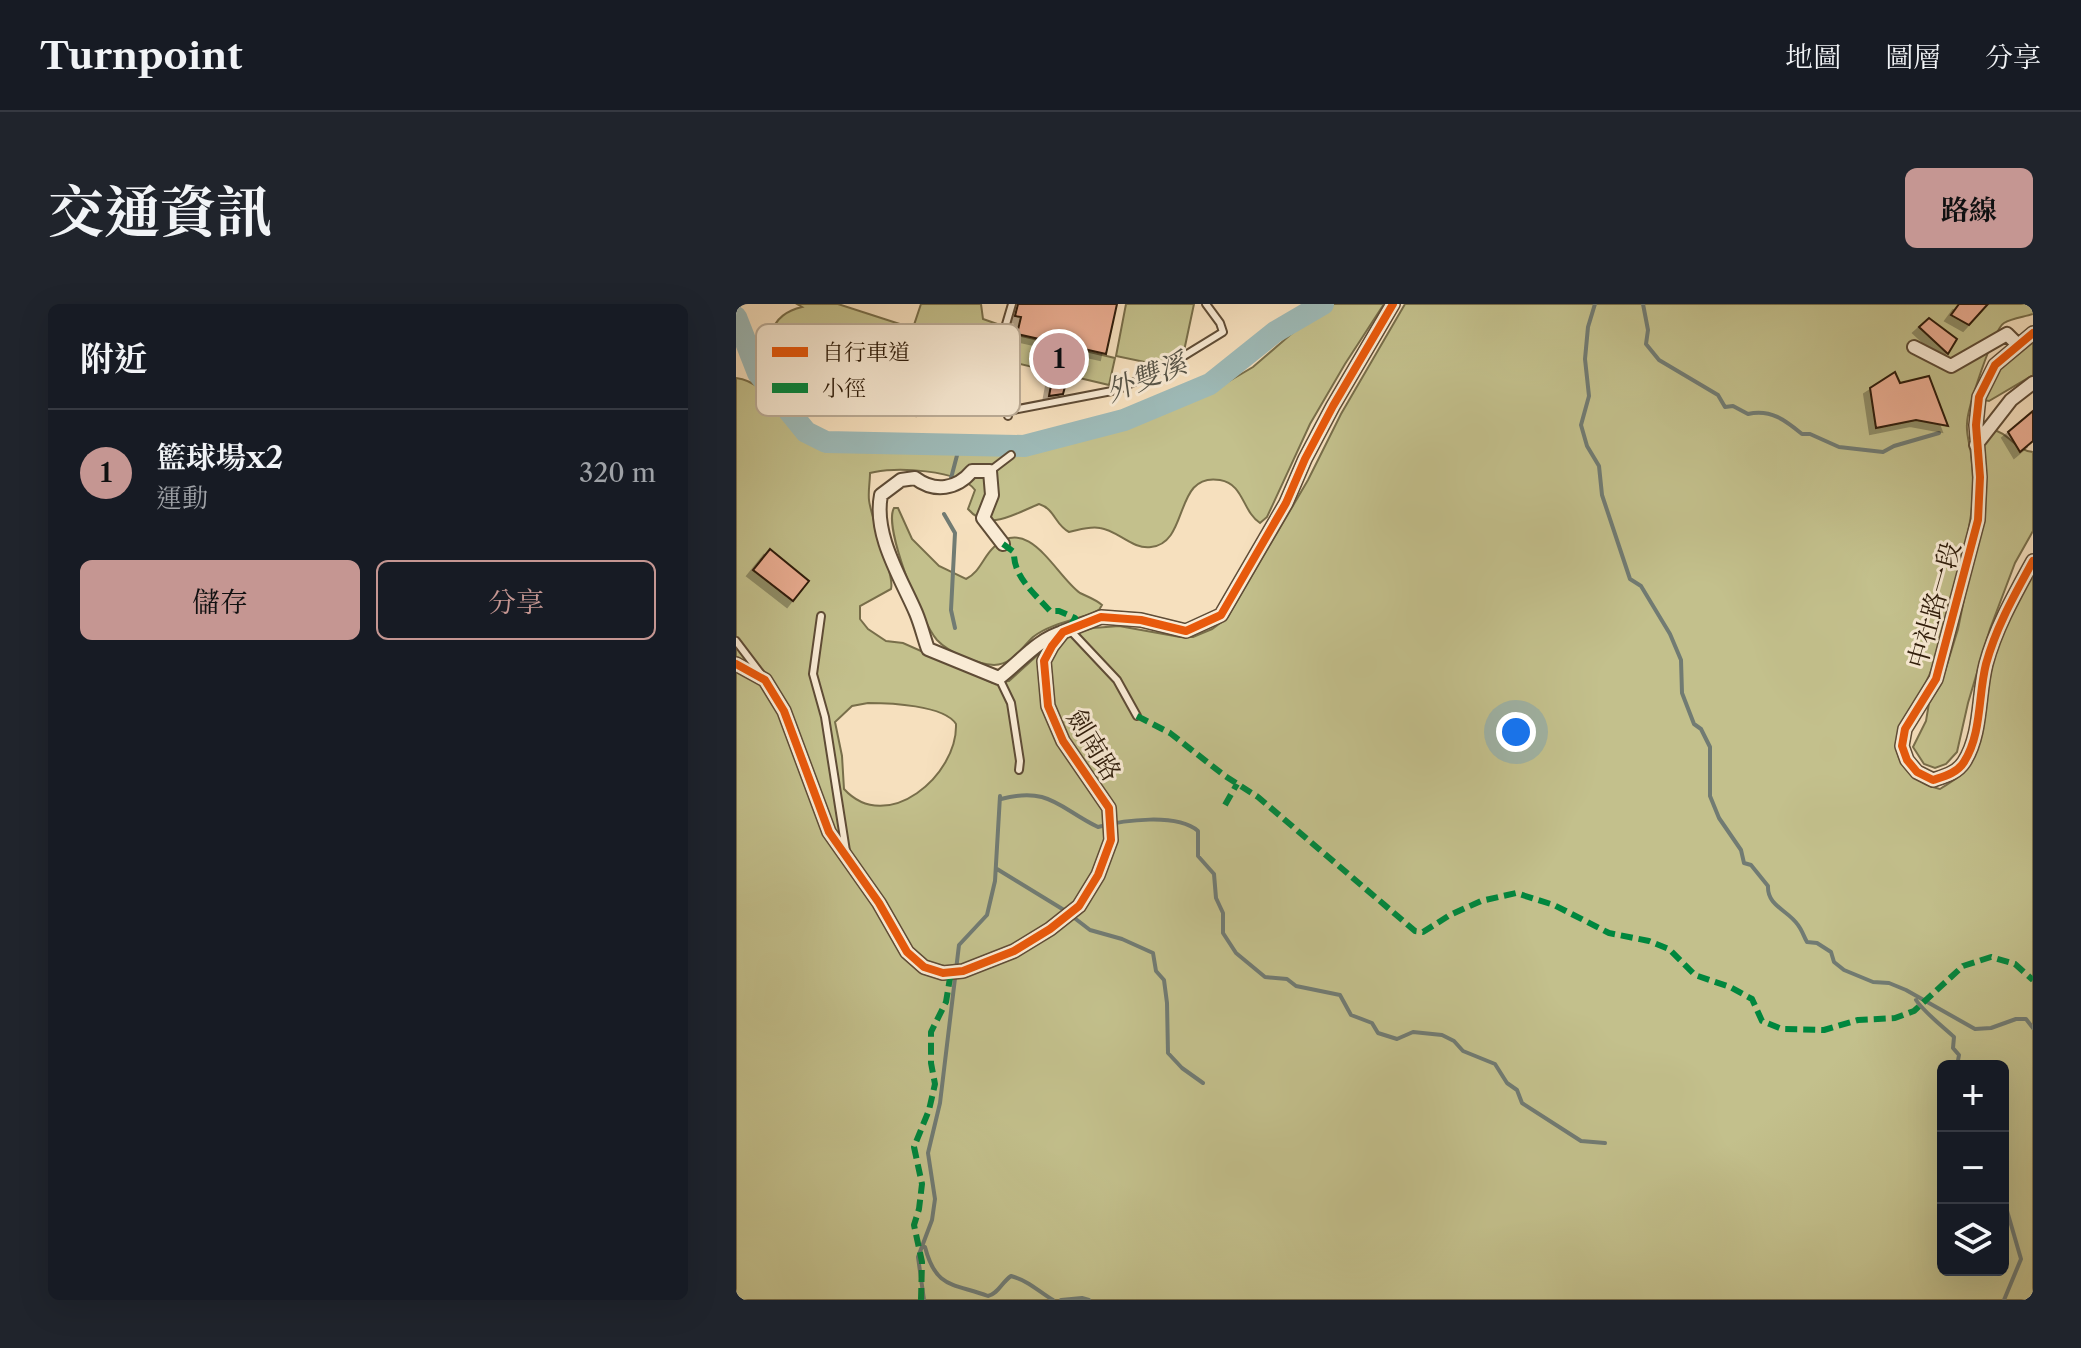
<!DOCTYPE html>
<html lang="zh-TW">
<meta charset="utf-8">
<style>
:root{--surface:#171b24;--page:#20242c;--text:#f1f3f6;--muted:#9ea1a6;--line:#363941;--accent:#c59692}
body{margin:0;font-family:"Libre Caslon Text","Noto Serif TC",serif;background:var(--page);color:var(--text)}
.controls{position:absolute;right:24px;bottom:24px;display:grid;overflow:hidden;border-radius:12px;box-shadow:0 8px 32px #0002}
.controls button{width:72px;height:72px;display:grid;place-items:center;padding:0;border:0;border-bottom:2px solid var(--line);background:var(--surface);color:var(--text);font:40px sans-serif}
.you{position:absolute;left:780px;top:428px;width:28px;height:28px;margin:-20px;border:6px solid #fff;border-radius:50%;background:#1a73e8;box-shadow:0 0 0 12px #1a73e833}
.badge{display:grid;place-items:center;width:52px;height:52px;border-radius:50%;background:var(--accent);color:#111;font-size:26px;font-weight:700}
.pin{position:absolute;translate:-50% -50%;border:4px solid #fff;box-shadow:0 2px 8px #0006}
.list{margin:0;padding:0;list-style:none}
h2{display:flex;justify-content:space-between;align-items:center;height:104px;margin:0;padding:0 32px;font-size:34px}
h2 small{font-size:26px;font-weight:400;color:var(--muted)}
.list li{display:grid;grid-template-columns:52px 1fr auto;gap:24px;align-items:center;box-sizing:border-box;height:128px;padding:0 32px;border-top:2px solid var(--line)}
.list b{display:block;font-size:30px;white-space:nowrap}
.list p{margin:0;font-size:26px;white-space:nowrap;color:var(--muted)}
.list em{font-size:26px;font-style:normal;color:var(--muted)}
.actions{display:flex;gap:16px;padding:24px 32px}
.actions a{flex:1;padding:18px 0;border:2px solid var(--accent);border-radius:12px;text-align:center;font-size:28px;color:var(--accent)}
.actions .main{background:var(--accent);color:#111}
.icon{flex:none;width:44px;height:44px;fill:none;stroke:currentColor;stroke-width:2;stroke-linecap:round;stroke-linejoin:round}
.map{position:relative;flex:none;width:1297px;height:996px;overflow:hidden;border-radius:12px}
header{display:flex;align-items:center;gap:48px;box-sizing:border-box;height:112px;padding:0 40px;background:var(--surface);border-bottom:2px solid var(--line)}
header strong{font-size:38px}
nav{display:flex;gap:44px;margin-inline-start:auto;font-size:28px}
.intro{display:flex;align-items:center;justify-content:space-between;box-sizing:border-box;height:192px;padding:0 48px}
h1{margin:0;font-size:56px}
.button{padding:20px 36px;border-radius:12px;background:var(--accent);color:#111;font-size:28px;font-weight:700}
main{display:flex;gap:48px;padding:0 48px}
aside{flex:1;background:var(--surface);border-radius:12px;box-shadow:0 8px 32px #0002}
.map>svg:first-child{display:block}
.green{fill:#c3c08c;stroke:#786e4a;stroke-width:2;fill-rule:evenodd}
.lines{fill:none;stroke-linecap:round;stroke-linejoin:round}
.stream{stroke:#717b73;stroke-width:4}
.river{stroke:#9ebbb9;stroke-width:22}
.building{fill:#ebae93;stroke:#2d1b09;stroke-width:2;filter:url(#shadow)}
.lane-casing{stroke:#5f4c36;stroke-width:10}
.street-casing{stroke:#5f4c36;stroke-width:16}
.lane{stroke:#f9ebd5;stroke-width:6}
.street{stroke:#f9ebd5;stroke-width:12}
.quiet{stroke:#00873e;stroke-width:6;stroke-dasharray:12 6;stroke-linecap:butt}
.cycleway-casing{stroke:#f9ebd5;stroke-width:13}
.cycleway{stroke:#e8590c;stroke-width:8}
.labels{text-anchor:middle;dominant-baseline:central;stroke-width:6;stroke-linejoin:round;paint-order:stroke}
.street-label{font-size:26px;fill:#2d1b09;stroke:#f9ebd5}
.water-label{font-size:28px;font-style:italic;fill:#555347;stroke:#f9ebd5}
.key{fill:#f9ebd5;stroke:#bcad98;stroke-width:2}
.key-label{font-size:22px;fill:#2d1b09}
</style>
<header>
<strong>Turnpoint</strong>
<nav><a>地圖</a><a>圖層</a><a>分享</a></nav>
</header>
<div class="intro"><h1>交通資訊</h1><a class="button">路線</a></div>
<main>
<aside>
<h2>附近<small></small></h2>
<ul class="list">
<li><span class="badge">1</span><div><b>籃球場x2</b><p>運動</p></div><em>320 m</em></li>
</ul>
<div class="actions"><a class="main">儲存</a><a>分享</a></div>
</aside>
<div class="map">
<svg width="1297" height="996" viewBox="0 0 1297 996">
<defs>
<filter id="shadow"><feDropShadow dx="-6" dy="6" stdDeviation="0" flood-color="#0004"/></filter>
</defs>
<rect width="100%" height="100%" fill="#f6e0be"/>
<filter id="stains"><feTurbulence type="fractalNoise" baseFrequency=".0025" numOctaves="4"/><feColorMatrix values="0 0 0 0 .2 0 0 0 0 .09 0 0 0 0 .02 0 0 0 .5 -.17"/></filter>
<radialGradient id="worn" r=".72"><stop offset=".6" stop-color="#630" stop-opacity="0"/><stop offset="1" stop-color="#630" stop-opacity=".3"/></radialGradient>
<path class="green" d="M 61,0 L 102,0 L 241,45 L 237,58 L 190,44 L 195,54 L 193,74 L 201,50 L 227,58 L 212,108 L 181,112 L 191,78 C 182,94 172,102 154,104 C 120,92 31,74 36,30 C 38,14 53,6 66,3 Z
M 185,0 L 245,0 L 247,15 L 264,21 L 256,48 L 178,21 Z
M 390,0 L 458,0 L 448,47 L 423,61 L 380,52 Z
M 598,0 L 648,0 L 609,60 L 574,120 L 531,213 L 524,219 C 506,207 508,180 484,176 C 437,168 454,239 415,243 C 397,246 381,226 364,224 C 353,222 343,226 333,228 C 319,221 319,205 303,200 C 280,209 252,229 232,205 L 239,186 C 225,166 157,162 134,169 C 134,178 132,187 133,196 C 135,216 159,272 155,285 L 124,302 L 124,315 L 132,325 L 150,337 L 167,339 L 257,379 L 273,377 L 305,348 L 336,330 L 357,324 L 383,322 L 444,333 L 457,333 L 476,325 L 491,314 L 572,176 L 605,110 L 669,0 L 1297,0 L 1297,10 C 1288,13 1276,14 1268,19 C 1257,26 1231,105 1231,120 C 1230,130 1234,141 1235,150 C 1238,172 1238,195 1234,217 C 1228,261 1207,349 1186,386 C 1175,405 1157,424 1161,447 C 1165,467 1185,481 1204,485 C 1213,479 1222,475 1229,466 C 1250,439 1249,375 1262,340 C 1271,315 1285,291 1297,267 L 1297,996 L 0,996 L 0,74 C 28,77 42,108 62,126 C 73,137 87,141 102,146 L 287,148 L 385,125 L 476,87 L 517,63 L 561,25 ZM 132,399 C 153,399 208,401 220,420 C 222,471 151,532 108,485 L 106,452 L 99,418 L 116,402 ZM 1207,762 L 1267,762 L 1267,966 L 1207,966 Z
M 273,29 L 379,54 L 373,81 L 267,56 Z
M 1297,35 L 1297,71 L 1253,97 L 1248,96 L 1256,71 Z
M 1256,126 C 1273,128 1279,147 1297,148 L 1297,227 L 1279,259 L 1254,325 L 1232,399 L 1221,448 L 1210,460 L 1199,464 L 1188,460 L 1177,443 L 1190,417 L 1193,399 L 1205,380 L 1222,325 L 1244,217 L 1243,143 Z
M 158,204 L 162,204 L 176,235 L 203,262 L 230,275 C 244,268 247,253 258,243 C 293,210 320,272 344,289 C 352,293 359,295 366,301 L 363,306 L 355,310 C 337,316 312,321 297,333 C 286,343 276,361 258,361 C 241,360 213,349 201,336 C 186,319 147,223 158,204 Z"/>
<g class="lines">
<path class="stream" d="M 859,0 L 852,23 L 849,55 L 853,92 L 845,121 L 851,142 L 863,162 L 866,191 L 894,275 L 905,282 L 934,330 L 945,356 L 946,389 L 958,420 L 965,425 L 974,443 L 974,492 L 983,514 L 1005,546 L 1008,559 L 1015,561 L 1032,582 C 1031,602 1052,606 1062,621 C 1066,626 1068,633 1071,638 L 1081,639 L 1095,648 L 1098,658 L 1108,666 L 1137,678 L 1153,679 L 1170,686 L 1239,725 L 1255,724 L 1280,715 L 1290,715 L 1297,724
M 907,0 L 912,26 L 910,40 L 923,56 L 982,91 L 989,103 L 997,102 L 1012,110 C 1035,105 1049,116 1066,130 L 1074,130 L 1103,143 L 1147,148 L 1158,142 L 1203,129
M 214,178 L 224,140
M 208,210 L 219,229 L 215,306 L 219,324
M 265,495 C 313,482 323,504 362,523 C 388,516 441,509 462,527 L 462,552 L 478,570 L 480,594 L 487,609 L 487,629 L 500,649 L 529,673 L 551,675 L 560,682 L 604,691 L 615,711 L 636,719 L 642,729 L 661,735 L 677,728 L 706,731 L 718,737 L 727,747 L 759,760 L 771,779 L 781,786 L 786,799 L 845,837 L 869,839
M 261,565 L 328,606 L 354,626 L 386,635 L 417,649 L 420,667 L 428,676 L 431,699 L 432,749 L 446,764 L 467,779
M 1180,696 C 1188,708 1206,722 1218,733 L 1217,744 L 1223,751 L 1221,762
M 1267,893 L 1285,955 L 1268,996
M 189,943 C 200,985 217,979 252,992 C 262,990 266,978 275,972 C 293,977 302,987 317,996
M 188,996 L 182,953 L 196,916 L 199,895 L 192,849 L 204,799 L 223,641 L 251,611 L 259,577 L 264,492
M 325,996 L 346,994 L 353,996"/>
<path class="river" d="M 0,13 L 22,69 L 70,128 L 90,138 L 288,142 L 388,116 L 474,80 L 539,28 L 587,0"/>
</g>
<path class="building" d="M 282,0 L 381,0 L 370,50 L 281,30 L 285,13 L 279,12 Z
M 1223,0 L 1252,0 L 1233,21 L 1215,11 Z
M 1193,14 L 1221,35 L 1212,50 L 1183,23 Z
M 1159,68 L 1164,79 L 1193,72 L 1212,122 L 1180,116 L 1140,124 L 1134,84 Z
M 316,76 L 330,79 L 327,90 L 313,92 Z
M 1297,107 L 1297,137 L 1284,148 L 1272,128 Z
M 34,245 L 73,277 L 57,297 L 17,266 Z"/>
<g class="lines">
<g class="lane-casing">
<path id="lane" d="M 258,61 L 276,0
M 272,112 L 272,107 L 381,86 L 430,63 L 487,28 L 484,19 L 470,0
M 254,167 L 275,151
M 85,312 L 77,370 L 89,413 L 110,547
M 333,325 L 381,376 L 401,412
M 0,337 L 25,370
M 263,374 L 275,399 L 284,457 L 283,466"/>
</g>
<g class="street-casing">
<path id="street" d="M 1297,29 L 1259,61 L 1243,93 L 1240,121 L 1244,173 L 1242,216 L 1200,375 L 1169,425 L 1166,442 L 1171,456 L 1181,468 L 1197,476 C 1209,472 1221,469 1228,458 C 1246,430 1242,391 1250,360 C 1260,323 1279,290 1297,257
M 1178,43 L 1215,62 L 1271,30 L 1282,41
M 1240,141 L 1275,96 L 1297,79
M 267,240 L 247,214 L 256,191 L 254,167 L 236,167 C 221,185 199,189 179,174 L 165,176 L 145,191 C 137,231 165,274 180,309 C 185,321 188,334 192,345 L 263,374 C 284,358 302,335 327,328
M 0,360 L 29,376 L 48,407 L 93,528 L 143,599 L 171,648 L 188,663 L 207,669 L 227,667 L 278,647 L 314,625 L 343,602 L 362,571 L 375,536 L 373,504 L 327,437 L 312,402 L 308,357 L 316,342 L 327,328 L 365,313 L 405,316 L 450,327 L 485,311 L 550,199 L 569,155 L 597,102 L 657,0"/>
</g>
<use href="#lane" class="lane"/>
<use href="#street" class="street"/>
<path class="quiet" d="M 267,240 L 278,248 C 277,272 298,289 314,307 L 323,307 L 339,314 L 333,325
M 401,412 L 434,429 L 489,472 L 522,493 L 679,627 L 687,628 L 714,611 L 745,597 L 780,589 L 818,601 L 873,629 L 913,637 L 933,645 L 959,671 L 994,683 L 1016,695 L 1026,717 L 1046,725 L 1088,726 L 1122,716 L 1159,714 L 1178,707 L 1227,662 L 1255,653 L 1279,660 L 1297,676
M 489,501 L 501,480
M 185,996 L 186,958 L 178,921 L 183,905 L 186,880 L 178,843 L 193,806 L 199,780 L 195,759 L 195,728 L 210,698 L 215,668"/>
<g class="cycleway-casing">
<path id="cycleway" d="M 1297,29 L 1259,61 L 1243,93 L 1240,121 L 1244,173 L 1242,216 L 1200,375 L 1169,425 L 1166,442 L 1171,456 L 1181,468 L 1197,476 C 1209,472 1221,469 1228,458 C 1246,430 1242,391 1250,360 C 1260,323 1279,290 1297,257
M 0,360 L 29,376 L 48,407 L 93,528 L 143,599 L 171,648 L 188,663 L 207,669 L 227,667 L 278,647 L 314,625 L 343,602 L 362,571 L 375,536 L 373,504 L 327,437 L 312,402 L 308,357 L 316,342 L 327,328 L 365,313 L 405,316 L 450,327 L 485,311 L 550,199 L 569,155 L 597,102 L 657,0"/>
</g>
<use href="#cycleway" class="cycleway"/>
</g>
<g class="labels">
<g class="street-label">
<text transform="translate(1198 301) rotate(-74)">中社路一段</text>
<text transform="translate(358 441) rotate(59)">劍南路</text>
</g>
<g class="water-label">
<text transform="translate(410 73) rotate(-22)">外雙溪</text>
</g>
</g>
<rect x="20" y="20" width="264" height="92" rx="12" class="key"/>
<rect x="36" y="43" width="36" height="10" fill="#e8590c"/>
<rect x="36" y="79" width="36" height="10" fill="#00873e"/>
<g class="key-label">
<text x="86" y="56">自行車道</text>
<text x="86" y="92">小徑</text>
</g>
<rect width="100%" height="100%" filter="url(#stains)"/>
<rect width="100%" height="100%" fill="url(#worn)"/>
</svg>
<div class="controls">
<button>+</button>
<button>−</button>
<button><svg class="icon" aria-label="layers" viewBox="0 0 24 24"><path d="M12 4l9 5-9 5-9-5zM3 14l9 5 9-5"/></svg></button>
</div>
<div class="you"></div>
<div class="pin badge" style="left:323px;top:55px">1</div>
</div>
</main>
